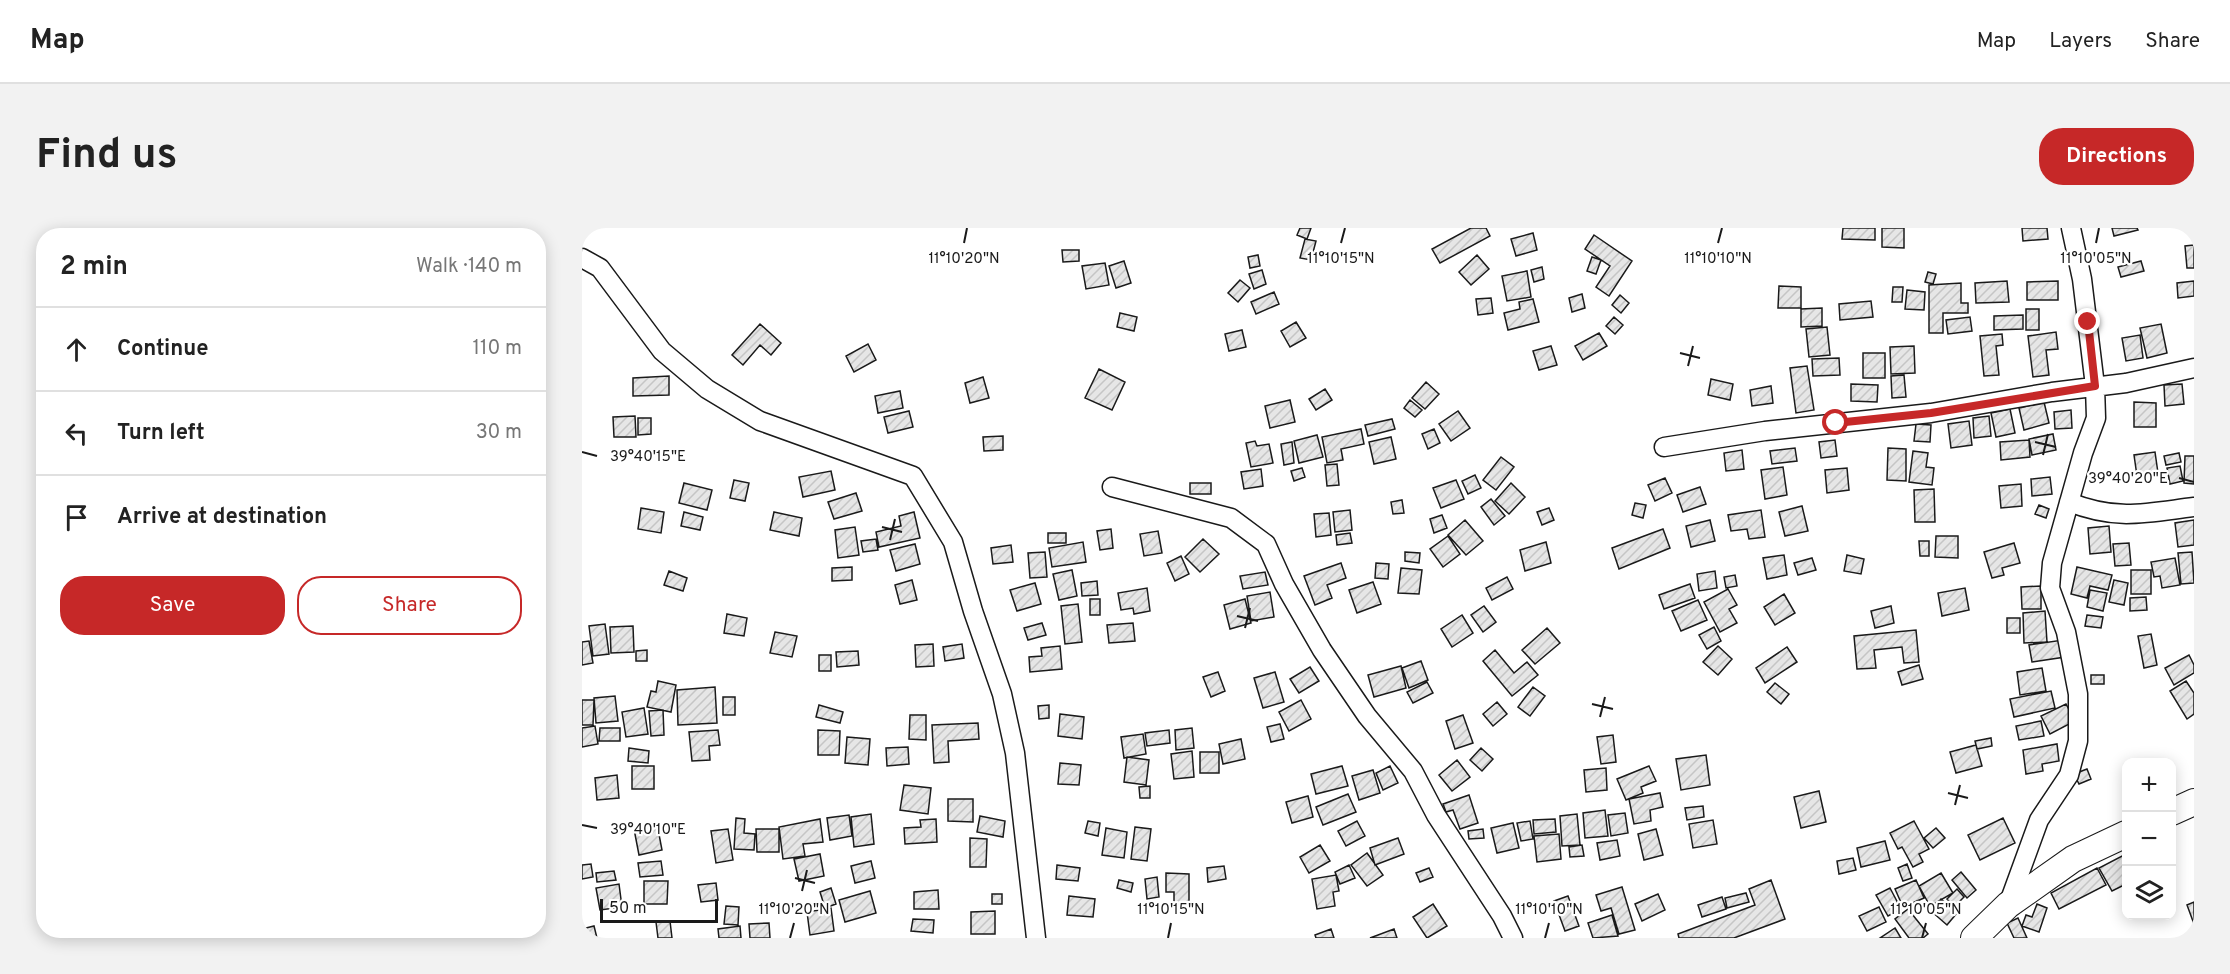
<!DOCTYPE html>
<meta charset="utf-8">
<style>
:root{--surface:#fff;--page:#f2f2f2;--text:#222;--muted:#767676;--line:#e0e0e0;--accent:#c62828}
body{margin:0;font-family:Overpass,sans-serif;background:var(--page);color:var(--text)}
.controls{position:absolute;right:18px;bottom:18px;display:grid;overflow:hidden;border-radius:12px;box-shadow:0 3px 15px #0003}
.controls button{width:54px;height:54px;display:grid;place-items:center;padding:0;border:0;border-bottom:2px solid var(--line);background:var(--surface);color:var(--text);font:30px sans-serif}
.scale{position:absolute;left:18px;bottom:15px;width:118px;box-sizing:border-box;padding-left:6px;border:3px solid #1a1a1a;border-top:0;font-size:16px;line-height:21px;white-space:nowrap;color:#1a1a1a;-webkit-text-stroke:4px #fff;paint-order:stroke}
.stop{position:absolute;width:18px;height:18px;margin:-14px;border:4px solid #c62828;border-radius:50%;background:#fff}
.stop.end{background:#c62828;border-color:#fff;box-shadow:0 2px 6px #0008}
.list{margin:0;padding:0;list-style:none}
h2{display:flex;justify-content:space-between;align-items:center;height:78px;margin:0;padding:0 24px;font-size:26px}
h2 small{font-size:20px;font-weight:400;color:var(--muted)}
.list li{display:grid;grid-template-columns:39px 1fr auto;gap:18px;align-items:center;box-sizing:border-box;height:84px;padding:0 24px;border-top:2px solid var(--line)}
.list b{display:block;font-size:22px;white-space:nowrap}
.list em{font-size:20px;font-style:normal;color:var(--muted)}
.actions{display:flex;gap:12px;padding:18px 24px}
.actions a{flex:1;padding:14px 0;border:2px solid var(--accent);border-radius:24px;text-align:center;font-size:21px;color:var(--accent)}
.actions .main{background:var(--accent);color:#fff}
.icon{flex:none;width:33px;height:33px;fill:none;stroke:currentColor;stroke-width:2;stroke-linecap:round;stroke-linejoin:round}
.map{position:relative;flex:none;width:1612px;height:710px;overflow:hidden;border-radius:24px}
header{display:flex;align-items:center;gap:36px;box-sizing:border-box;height:84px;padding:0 30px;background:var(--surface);border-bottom:2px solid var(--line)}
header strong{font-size:28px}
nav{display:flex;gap:33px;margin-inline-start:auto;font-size:21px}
.intro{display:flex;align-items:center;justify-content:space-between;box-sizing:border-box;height:144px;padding:0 36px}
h1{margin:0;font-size:42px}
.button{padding:15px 27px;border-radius:24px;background:var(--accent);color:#fff;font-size:21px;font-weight:700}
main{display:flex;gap:36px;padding:0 36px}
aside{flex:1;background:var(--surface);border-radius:24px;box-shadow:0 3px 15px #0003}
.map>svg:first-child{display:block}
.building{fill:url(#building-hatch);stroke:#1a1a1a;stroke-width:1.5}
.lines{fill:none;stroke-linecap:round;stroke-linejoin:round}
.minor-casing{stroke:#1a1a1a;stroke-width:21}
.highway-casing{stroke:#1a1a1a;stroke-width:28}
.minor{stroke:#fff;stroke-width:18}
.highway{stroke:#fff;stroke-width:26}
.route{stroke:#c62828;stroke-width:8}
.ticks{fill:none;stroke:#1a1a1a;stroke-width:2}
.ticks-label{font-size:15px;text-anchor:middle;fill:#1a1a1a;stroke:#fff;stroke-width:4.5;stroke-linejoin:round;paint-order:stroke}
</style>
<header>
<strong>Map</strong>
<nav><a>Map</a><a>Layers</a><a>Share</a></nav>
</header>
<div class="intro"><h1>Find us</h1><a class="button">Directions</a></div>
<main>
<aside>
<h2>2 min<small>Walk · 140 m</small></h2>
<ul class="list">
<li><svg class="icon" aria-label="ahead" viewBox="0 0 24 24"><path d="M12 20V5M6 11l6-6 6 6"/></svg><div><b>Continue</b></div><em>110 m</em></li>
<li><svg class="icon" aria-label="left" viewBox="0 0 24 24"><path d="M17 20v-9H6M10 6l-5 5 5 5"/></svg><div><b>Turn left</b></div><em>30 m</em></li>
<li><svg class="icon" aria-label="arrive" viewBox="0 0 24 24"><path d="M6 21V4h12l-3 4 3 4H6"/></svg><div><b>Arrive at destination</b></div></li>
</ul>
<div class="actions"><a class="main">Save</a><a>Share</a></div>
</aside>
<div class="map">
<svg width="1612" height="710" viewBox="0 0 1612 710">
<defs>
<pattern id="building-hatch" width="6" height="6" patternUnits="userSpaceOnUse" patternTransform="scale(1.5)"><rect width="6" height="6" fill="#e6e6e6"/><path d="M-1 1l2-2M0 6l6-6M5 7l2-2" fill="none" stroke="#c5c5c5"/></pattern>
</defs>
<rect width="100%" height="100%" fill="#fff"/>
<path class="building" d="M 718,0 L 729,0 L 725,11 L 715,7 Z
M 889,0 L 904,0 L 908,8 L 858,35 L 850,21 Z
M 1261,0 L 1293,0 L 1293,12 L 1260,11 Z
M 1300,0 L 1322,0 L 1322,20 L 1300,19 Z
M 1440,0 L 1465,0 L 1466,11 L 1441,13 Z
M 1530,0 L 1555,0 L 1556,2 L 1532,8 Z
M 951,5 L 955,22 L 934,28 L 929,11 Z
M 1012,7 L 1050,33 L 1027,68 L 1014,59 L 1028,38 L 1003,21 Z
M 723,11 L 734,13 L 729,32 L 718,30 Z
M 1612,17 L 1612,40 L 1605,40 L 1603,18 Z
M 480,22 L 497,22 L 497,33 L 481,34 Z
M 676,27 L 678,38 L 668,40 L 666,29 Z
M 895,27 L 907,41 L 889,57 L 877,44 Z
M 1010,29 L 1019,32 L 1014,46 L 1005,43 Z
M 542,33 L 549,55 L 534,60 L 527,38 Z
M 1559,33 L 1562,43 L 1539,49 L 1536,39 Z
M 523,35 L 527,57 L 504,61 L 500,38 Z
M 960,39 L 962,51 L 952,54 L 949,42 Z
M 680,42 L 684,56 L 672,61 L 667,46 Z
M 945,43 L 949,69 L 925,73 L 920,48 Z
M 1346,44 L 1354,46 L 1351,56 L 1343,54 Z
M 658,52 L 668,60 L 656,74 L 646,65 Z
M 1425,53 L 1427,74 L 1394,75 L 1393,55 Z
M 1476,53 L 1476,72 L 1445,72 L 1445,54 Z
M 1612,53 L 1612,68 L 1596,70 L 1595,55 Z
M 1379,55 L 1379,75 L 1386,75 L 1386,85 L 1361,85 L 1361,105 L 1347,105 L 1347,57 Z
M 1197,58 L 1219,59 L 1219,80 L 1196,80 Z
M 1311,59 L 1321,59 L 1320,74 L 1310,74 Z
M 1325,62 L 1343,64 L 1342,82 L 1323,81 Z
M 692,64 L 697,76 L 674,86 L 669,74 Z
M 1000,66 L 1003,80 L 990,84 L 987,70 Z
M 1038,67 L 1047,75 L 1039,85 L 1030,77 Z
M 909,70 L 911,85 L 896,87 L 894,71 Z
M 951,71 L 957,94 L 926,102 L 922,85 L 938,81 L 937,74 Z
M 1289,73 L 1291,89 L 1258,92 L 1257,76 Z
M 1240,80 L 1240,98 L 1219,99 L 1219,81 Z
M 1444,81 L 1457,81 L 1457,102 L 1444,102 Z
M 538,85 L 555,89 L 552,103 L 535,99 Z
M 1441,87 L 1441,101 L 1412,102 L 1412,88 Z
M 1032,89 L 1041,97 L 1033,106 L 1024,98 Z
M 1388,89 L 1390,103 L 1366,106 L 1364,92 Z
M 714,94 L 724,110 L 708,119 L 699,103 Z
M 178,96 L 199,115 L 189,127 L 178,117 L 161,137 L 150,127 Z
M 1579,96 L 1585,125 L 1565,130 L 1558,100 Z
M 1245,99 L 1248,127 L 1227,129 L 1224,101 Z
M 660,102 L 664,119 L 647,123 L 643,106 Z
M 1474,104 L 1476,121 L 1464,122 L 1467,147 L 1451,149 L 1446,108 Z
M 1017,105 L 1025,118 L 1001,132 L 993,118 Z
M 1420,106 L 1421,117 L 1414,118 L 1417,147 L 1402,148 L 1398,108 Z
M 1558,107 L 1561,130 L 1544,133 L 1540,110 Z
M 286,116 L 294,132 L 272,144 L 264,128 Z
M 969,118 L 975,137 L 957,142 L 951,123 Z
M 1332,118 L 1333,145 L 1309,146 L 1308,119 Z
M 1281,125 L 1303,125 L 1303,150 L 1281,150 Z
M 1257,130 L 1258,147 L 1231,148 L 1230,131 Z
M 1225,138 L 1232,182 L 1214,185 L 1208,140 Z
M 517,141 L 543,154 L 530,182 L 503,170 Z
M 1322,147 L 1324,169 L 1310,170 L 1309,148 Z
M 87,148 L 87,167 L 51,168 L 51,150 Z
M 401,149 L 407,170 L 388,175 L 383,155 Z
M 1129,151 L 1151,156 L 1148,172 L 1126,167 Z
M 844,154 L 857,166 L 843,181 L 830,170 Z
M 1269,156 L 1296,157 L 1295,174 L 1269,173 Z
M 1600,156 L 1602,176 L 1583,178 L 1582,157 Z
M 1189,158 L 1191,175 L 1170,178 L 1168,162 Z
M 743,161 L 750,172 L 734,182 L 727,171 Z
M 318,163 L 321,180 L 296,185 L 293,168 Z
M 708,172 L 713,194 L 688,200 L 683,178 Z
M 828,172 L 840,182 L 833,189 L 822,180 Z
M 1462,174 L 1467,195 L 1442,202 L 1437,180 Z
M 1552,174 L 1574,175 L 1574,199 L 1552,199 Z
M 1428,181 L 1433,205 L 1414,209 L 1409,185 Z
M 1489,182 L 1490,200 L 1473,201 L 1472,184 Z
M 327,183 L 331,199 L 306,205 L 302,189 Z
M 876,183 L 888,200 L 869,213 L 857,196 Z
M 53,188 L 54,209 L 32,209 L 31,189 Z
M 1407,188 L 1409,208 L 1392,210 L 1391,190 Z
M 56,190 L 69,190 L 69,206 L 56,207 Z
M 810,191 L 813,201 L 786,208 L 783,197 Z
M 1387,193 L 1390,217 L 1369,220 L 1366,196 Z
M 1334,196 L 1349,197 L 1348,214 L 1332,213 Z
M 779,201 L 782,216 L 759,221 L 761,232 L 745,235 L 740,209 Z
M 852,201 L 858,215 L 846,221 L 840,206 Z
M 1471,206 L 1474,222 L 1450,227 L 1447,211 Z
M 735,207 L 741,229 L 717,235 L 712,213 Z
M 421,208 L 421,222 L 402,223 L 401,209 Z
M 809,209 L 814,231 L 792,236 L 787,214 Z
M 1253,212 L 1255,228 L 1239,230 L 1237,214 Z
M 1447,212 L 1448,229 L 1419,232 L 1418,214 Z
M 673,213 L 675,218 L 687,216 L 691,235 L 669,239 L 664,215 Z
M 710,214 L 712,235 L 702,237 L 699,216 Z
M 1213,220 L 1215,233 L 1190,236 L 1188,223 Z
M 1306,220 L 1324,221 L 1324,253 L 1305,252 Z
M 1160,222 L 1162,241 L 1144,243 L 1142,225 Z
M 1331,223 L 1346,225 L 1344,239 L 1352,240 L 1350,257 L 1327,254 Z
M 1573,224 L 1576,245 L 1555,248 L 1552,227 Z
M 1597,225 L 1599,234 L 1584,237 L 1582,228 Z
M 1603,228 L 1612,228 L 1612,256 L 1602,255 Z
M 919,229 L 932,239 L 914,262 L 901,252 Z
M 755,236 L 757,257 L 745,258 L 743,237 Z
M 1598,238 L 1601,253 L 1588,256 L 1585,240 Z
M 1201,239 L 1205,267 L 1183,271 L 1179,242 Z
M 720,240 L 723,249 L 712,253 L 709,243 Z
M 1265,240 L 1267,262 L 1245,265 L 1243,242 Z
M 679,241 L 681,258 L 662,261 L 659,244 Z
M 249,243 L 253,262 L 221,269 L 217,249 Z
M 893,247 L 899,260 L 886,266 L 880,253 Z
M 1468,249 L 1470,266 L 1450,268 L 1449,251 Z
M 1083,250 L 1090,265 L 1073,273 L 1066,257 Z
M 152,252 L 167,255 L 163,273 L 148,270 Z
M 874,252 L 882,271 L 859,280 L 851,260 Z
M 102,255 L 130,262 L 125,282 L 97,275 Z
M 608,255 L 629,255 L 629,266 L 608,266 Z
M 929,255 L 943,269 L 927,286 L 913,273 Z
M 1439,256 L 1440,278 L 1419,280 L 1417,258 Z
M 1118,259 L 1124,276 L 1101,284 L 1095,267 Z
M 1352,261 L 1353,294 L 1333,294 L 1332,262 Z
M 274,265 L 280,283 L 252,291 L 246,274 Z
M 909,271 L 923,288 L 912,297 L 899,279 Z
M 820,272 L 822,285 L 811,286 L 809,274 Z
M 1053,275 L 1064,277 L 1061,290 L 1050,287 Z
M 1457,277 L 1467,281 L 1464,290 L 1453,286 Z
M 1220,278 L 1226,303 L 1203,308 L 1197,284 Z
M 59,280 L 82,284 L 79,305 L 56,301 Z
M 967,280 L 972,292 L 960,297 L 955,284 Z
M 768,282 L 770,302 L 753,304 L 751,284 Z
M 1179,282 L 1183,309 L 1167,311 L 1165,301 L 1149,303 L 1146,287 Z
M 102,284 L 121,289 L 118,302 L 99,298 Z
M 192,284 L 220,290 L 217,308 L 188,302 Z
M 332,284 L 338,310 L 297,319 L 294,304 L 319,298 L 317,288 Z
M 747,285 L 749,307 L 734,309 L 732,286 Z
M 860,287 L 865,300 L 852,305 L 848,291 Z
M 883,292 L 901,313 L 884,327 L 866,307 Z
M 1128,292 L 1133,313 L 1109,319 L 1104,298 Z
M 1612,292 L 1612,317 L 1596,319 L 1593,295 Z
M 1527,298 L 1529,324 L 1508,326 L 1506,300 Z
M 273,299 L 277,327 L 256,330 L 253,302 Z
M 529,301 L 531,320 L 518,322 L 515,303 Z
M 1081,301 L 1088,320 L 1037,341 L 1030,320 Z
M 576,303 L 580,325 L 562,328 L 558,306 Z
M 466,305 L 484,305 L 484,315 L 466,315 Z
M 768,305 L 770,315 L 755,317 L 754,307 Z
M 866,308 L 878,326 L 861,339 L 848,321 Z
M 1354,308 L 1376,308 L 1376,330 L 1353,329 Z
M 294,311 L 296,322 L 281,324 L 279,313 Z
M 621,311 L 637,326 L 618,344 L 603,329 Z
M 1337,313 L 1347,313 L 1347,328 L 1338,328 Z
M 501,314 L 504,334 L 470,339 L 467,320 Z
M 964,314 L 969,335 L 943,343 L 938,322 Z
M 1432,315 L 1438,335 L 1420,340 L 1422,347 L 1410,350 L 1402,324 Z
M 1547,315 L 1549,337 L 1533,338 L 1531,316 Z
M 333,316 L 338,336 L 314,343 L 308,322 Z
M 429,317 L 431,334 L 411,336 L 409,320 Z
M 463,324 L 465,349 L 448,350 L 446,325 Z
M 823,324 L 838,325 L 837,335 L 823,333 Z
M 1610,324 L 1612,355 L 1599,356 L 1596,325 Z
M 1202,327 L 1205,347 L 1185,351 L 1181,330 Z
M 1265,327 L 1282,331 L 1279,346 L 1262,343 Z
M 599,328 L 607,346 L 593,353 L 585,335 Z
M 1230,330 L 1234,342 L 1216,347 L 1212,335 Z
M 1593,330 L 1598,357 L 1580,360 L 1578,348 L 1572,349 L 1569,334 Z
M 759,335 L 764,350 L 745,357 L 750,370 L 733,377 L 722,348 Z
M 794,335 L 807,336 L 806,351 L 793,350 Z
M 270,339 L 270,352 L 250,353 L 250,340 Z
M 1495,339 L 1530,347 L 1526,362 L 1508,358 L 1505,370 L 1489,366 Z
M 819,340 L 840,342 L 837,366 L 816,365 Z
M 490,342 L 495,368 L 477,372 L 471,346 Z
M 1549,342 L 1569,342 L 1569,366 L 1549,366 Z
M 87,343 L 105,350 L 101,363 L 82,357 Z
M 1133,343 L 1135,360 L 1117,363 L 1115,346 Z
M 683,344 L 686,357 L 661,361 L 658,348 Z
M 1153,347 L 1155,358 L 1144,360 L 1142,349 Z
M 925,349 L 931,361 L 910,372 L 904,360 Z
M 330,352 L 335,372 L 318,376 L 313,357 Z
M 1532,352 L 1546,355 L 1542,377 L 1527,374 Z
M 515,353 L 516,367 L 500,368 L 499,355 Z
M 791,354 L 799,376 L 775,385 L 767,362 Z
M 453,355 L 459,376 L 435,383 L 428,362 Z
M 1108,356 L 1113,370 L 1082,381 L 1077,367 Z
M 1459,358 L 1459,381 L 1440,381 L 1439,359 Z
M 565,360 L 568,383 L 552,386 L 551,380 L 539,382 L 536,365 Z
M 1383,360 L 1387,382 L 1360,388 L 1356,365 Z
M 1146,361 L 1155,377 L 1147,381 L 1155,395 L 1138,404 L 1122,374 Z
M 1508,362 L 1525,365 L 1521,383 L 1505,379 Z
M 688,364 L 692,389 L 669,393 L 665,368 Z
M 1202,366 L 1213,385 L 1193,397 L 1182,379 Z
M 1564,369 L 1565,382 L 1548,383 L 1548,370 Z
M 508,371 L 518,371 L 518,387 L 508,387 Z
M 663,371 L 669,395 L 648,401 L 642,377 Z
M 1116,372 L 1125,392 L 1099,403 L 1090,383 Z
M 496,376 L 500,414 L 483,416 L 479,378 Z
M 902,378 L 914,394 L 901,404 L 889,387 Z
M 1309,378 L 1312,395 L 1293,400 L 1289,383 Z
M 1463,383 L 1465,414 L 1442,415 L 1441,385 Z
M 145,386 L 165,390 L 162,408 L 142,405 Z
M 880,387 L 891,405 L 870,419 L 859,401 Z
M 1505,387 L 1521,389 L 1519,400 L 1503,398 Z
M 1425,390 L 1438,390 L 1438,405 L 1425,405 Z
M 460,395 L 464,407 L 446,412 L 442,400 Z
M 551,395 L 553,413 L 527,415 L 525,397 Z
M 23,396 L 27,426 L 11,428 L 7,398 Z
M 51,398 L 52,424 L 29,425 L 28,399 Z
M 1132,399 L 1139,413 L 1125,421 L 1117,407 Z
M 965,400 L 978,415 L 953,436 L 940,422 Z
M 1334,402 L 1337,434 L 1322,435 L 1320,419 L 1292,422 L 1294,440 L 1275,441 L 1272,408 Z
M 193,404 L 215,408 L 210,429 L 188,425 Z
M 1569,406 L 1575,437 L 1562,440 L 1556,408 Z
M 1481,412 L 1483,429 L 1450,434 L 1447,417 Z
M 7,413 L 11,435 L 0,437 L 0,414 Z
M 351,416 L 352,438 L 334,439 L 333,417 Z
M 380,416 L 382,430 L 363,433 L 361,419 Z
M 478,418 L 480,441 L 448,444 L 447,429 L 460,428 L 459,420 Z
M 1136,418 L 1150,431 L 1136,447 L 1121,434 Z
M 1205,419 L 1215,434 L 1183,455 L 1174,440 Z
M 65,422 L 65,433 L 54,433 L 54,423 Z
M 913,422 L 932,445 L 945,434 L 956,447 L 930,468 L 901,433 Z
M 276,423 L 277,437 L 255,439 L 254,424 Z
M 237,427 L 249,427 L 249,443 L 237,443 Z
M 1607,427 L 1612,437 L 1612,445 L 1592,457 L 1583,440 Z
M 839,433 L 846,452 L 827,460 L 820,440 Z
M 1337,437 L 1341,451 L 1320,457 L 1316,444 Z
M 819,438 L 824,460 L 792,469 L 786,447 Z
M 728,439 L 737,453 L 717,465 L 708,451 Z
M 1460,440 L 1464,463 L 1438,467 L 1435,444 Z
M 636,444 L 643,463 L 629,469 L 621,449 Z
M 693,444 L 702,474 L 681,480 L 672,450 Z
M 1509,447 L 1522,447 L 1522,456 L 1509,456 Z
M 76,453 L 94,457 L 89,484 L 65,479 L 69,463 L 74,464 Z
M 1604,453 L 1612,465 L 1612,486 L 1605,491 L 1588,463 Z
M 845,454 L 851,465 L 831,475 L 825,464 Z
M 1193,455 L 1207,466 L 1199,476 L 1185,464 Z
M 133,459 L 135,495 L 96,497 L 95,462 Z
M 951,459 L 963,468 L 948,488 L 936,479 Z
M 1469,463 L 1473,480 L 1432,489 L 1428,471 Z
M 33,468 L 36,493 L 14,495 L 12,470 Z
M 141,469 L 153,469 L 153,487 L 141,487 Z
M 0,472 L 12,472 L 11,497 L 0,497 Z
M 719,472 L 729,491 L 707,503 L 697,484 Z
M 915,474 L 925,486 L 911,498 L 901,486 Z
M 1484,476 L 1493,493 L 1468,506 L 1459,488 Z
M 237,477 L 261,484 L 258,495 L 234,489 Z
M 467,477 L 467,490 L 457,491 L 456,478 Z
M 62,480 L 66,506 L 44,509 L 40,484 Z
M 81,482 L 82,507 L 69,508 L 67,483 Z
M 478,486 L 502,489 L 500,511 L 476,508 Z
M 328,487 L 344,487 L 344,512 L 327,511 Z
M 881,487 L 891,515 L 873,521 L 864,493 Z
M 1459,493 L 1462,508 L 1437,512 L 1434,498 Z
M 396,495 L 397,511 L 366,513 L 367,534 L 352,535 L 350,497 Z
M 698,496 L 702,511 L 689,514 L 685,499 Z
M 13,498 L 16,516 L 0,519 L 0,500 Z
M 18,500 L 38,500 L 38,513 L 17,513 Z
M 610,500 L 612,520 L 594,522 L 593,502 Z
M 136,502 L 138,517 L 127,518 L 128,532 L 110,533 L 107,504 Z
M 236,502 L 258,503 L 257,527 L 236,527 Z
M 587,502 L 588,515 L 565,518 L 563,505 Z
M 561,506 L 564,526 L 542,530 L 539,509 Z
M 1031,507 L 1034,534 L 1019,536 L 1015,509 Z
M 265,509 L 288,511 L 286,537 L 263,535 Z
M 1409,510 L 1410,518 L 1395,521 L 1393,513 Z
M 659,511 L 663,531 L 641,536 L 637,516 Z
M 1475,516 L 1477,533 L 1460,536 L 1461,543 L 1444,546 L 1441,522 Z
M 1394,517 L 1400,538 L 1374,545 L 1368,524 Z
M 326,519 L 327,536 L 305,538 L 304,520 Z
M 47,520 L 67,523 L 66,535 L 46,533 Z
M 899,520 L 911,531 L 900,543 L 888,532 Z
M 610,523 L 612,549 L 592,551 L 589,526 Z
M 618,524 L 637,524 L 637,545 L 618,545 Z
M 1124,527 L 1128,557 L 1099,562 L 1094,531 Z
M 545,529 L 567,532 L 564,557 L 542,554 Z
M 875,532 L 888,549 L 870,563 L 857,547 Z
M 478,535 L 499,537 L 497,557 L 476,556 Z
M 50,538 L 72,538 L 72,561 L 50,561 Z
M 760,538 L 766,558 L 734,566 L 729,546 Z
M 808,538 L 816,555 L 801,562 L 794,545 Z
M 1067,538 L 1074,553 L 1059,559 L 1061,565 L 1044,572 L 1035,551 Z
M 1024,540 L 1025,562 L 1004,564 L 1002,542 Z
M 1505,541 L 1509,551 L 1497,556 L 1492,546 Z
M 791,542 L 798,565 L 777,572 L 770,548 Z
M 35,547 L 37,570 L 15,572 L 13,550 Z
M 322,557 L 349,560 L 346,586 L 318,582 Z
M 568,558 L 568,570 L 558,570 L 557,559 Z
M 1237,563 L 1244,594 L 1219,600 L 1212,569 Z
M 1078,565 L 1081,579 L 1068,582 L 1069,593 L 1052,596 L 1047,571 Z
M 766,566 L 774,584 L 741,597 L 734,579 Z
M 887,567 L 896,595 L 878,601 L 871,582 L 864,584 L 861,576 Z
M 726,568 L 731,589 L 710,595 L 704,574 Z
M 366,571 L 391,571 L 391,594 L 366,593 Z
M 1121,578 L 1122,589 L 1105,592 L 1103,580 Z
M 1023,582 L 1026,608 L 1003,610 L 1001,585 Z
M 1043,585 L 1046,605 L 1029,608 L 1026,587 Z
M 289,586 L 292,616 L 272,619 L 269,589 Z
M 995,586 L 998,617 L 980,618 L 978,588 Z
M 267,587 L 270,608 L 248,612 L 245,590 Z
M 398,588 L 423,593 L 421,609 L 395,604 Z
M 154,590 L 163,591 L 162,605 L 173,606 L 172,622 L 152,621 Z
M 1421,590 L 1433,615 L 1398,632 L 1386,607 Z
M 238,591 L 241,614 L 221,616 L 223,628 L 201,631 L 197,599 Z
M 354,591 L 355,614 L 323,616 L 322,600 L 339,599 L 338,592 Z
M 973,591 L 974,604 L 952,606 L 951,592 Z
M 1131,592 L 1135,616 L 1111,620 L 1107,596 Z
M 506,593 L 518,595 L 516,608 L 503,605 Z
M 775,593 L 783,608 L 764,618 L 756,603 Z
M 948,593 L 951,611 L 939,613 L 935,595 Z
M 1332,593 L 1347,621 L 1337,626 L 1341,634 L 1331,639 L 1320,619 L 1316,621 L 1308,605 Z
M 931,595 L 937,620 L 915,625 L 909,600 Z
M 75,596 L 80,622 L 57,627 L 52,601 Z
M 553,599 L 569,601 L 565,633 L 549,631 Z
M 524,600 L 545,604 L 542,630 L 520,627 Z
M 1354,600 L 1363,610 L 1351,620 L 1342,610 Z
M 146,601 L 151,632 L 134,635 L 129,603 Z
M 174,601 L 197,601 L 197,624 L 175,624 Z
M 901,601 L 902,610 L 887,611 L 886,603 Z
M 1074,601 L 1081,627 L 1062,632 L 1056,606 Z
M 977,606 L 979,631 L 955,634 L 952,608 Z
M 388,610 L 405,611 L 404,639 L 388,639 Z
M 816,610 L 822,626 L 793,637 L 788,620 Z
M 1035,612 L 1038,628 L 1018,632 L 1015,615 Z
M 1303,613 L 1308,632 L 1279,639 L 1275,620 Z
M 738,617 L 748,633 L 727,645 L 718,629 Z
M 1000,617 L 1002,628 L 988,629 L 987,619 Z
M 785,625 L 801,647 L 785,658 L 769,637 Z
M 238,626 L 242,648 L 217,653 L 212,631 Z
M 1542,627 L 1544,632 L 1544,661 L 1542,657 L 1530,663 L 1517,640 Z
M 1271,630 L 1274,642 L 1257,646 L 1255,633 Z
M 79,633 L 81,647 L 58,649 L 56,635 Z
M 289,633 L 293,650 L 273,655 L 269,638 Z
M 9,636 L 11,649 L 0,651 L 0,637 Z
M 1325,636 L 1330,650 L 1321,653 L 1316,640 Z
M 475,637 L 498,640 L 496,653 L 474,651 Z
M 767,637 L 773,650 L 758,656 L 753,644 Z
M 642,638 L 644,651 L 626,654 L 625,640 Z
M 847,640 L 851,649 L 838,654 L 834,645 Z
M 1515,640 L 1524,657 L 1477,681 L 1469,665 Z
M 32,643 L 34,652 L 15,654 L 14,645 Z
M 1379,644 L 1394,662 L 1385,670 L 1370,652 Z
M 584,645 L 607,646 L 607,677 L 592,676 L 592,664 L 584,664 Z
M 1359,645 L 1371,665 L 1348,678 L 1337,658 Z
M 754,647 L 757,663 L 751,664 L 753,678 L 735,681 L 730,651 Z
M 575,649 L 577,669 L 565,671 L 563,651 Z
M 537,652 L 551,655 L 549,664 L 535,660 Z
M 1189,652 L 1203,691 L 1152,710 L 1097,710 L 1096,706 L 1173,677 L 1167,661 Z
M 1334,652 L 1342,670 L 1321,679 L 1313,661 Z
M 62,653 L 86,653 L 85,676 L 62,676 Z
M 134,655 L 136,672 L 119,674 L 116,657 Z
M 37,656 L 40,679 L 18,682 L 14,660 Z
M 1040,659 L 1053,702 L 1037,706 L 1029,680 L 1019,683 L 1014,667 Z
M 249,660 L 254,676 L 243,680 L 238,664 Z
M 1308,660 L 1319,681 L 1306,688 L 1294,667 Z
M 1375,661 L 1382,669 L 1372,679 L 1365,671 Z
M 356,662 L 357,681 L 332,681 L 332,664 Z
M 288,663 L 294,685 L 263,694 L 257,672 Z
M 1164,665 L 1167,674 L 1145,680 L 1143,670 Z
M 410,666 L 420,666 L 420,676 L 410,676 Z
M 1076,666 L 1083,682 L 1060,693 L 1053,676 Z
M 487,668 L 513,671 L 511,689 L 485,687 Z
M 986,668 L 997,698 L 983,703 L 972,673 Z
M 1140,669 L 1144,681 L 1120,689 L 1116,677 Z
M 1359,671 L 1375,685 L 1365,697 L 1349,683 Z
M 1612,674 L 1612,696 L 1605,677 Z
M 851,676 L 865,698 L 845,710 L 831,689 Z
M 1455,676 L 1465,680 L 1457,704 L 1440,698 L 1444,687 L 1450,689 Z
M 144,678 L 157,679 L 156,697 L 142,696 Z
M 1297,679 L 1304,694 L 1285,703 L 1277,688 Z
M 249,680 L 252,703 L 228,707 L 225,684 Z
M 1326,681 L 1346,706 L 1341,710 L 1327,710 L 1313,691 Z
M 413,683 L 413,706 L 389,706 L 389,684 Z
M 1030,687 L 1036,708 L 1011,710 L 1006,695 Z
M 1436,690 L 1445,710 L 1432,710 L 1425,695 Z
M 331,691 L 352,692 L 351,705 L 329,703 Z
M 88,693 L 90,710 L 76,710 L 74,694 Z
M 187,695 L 188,710 L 168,710 L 167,696 Z
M 12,698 L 15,710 L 0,710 L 0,701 Z
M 158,698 L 159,710 L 137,710 L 136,701 Z
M 1313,700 L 1319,710 L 1298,710 Z
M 749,701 L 752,710 L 734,710 L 733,707 Z
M 812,701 L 815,710 L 788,710 Z"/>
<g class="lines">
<g class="minor-casing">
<path id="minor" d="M 0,30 L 18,40 L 80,123 L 125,161 L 178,193 L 331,248 L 371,314 L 391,383 L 420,466 L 433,525 L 454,710
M 1082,219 L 1183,203 L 1349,185 L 1470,164 L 1544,155 L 1612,140
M 530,259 L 649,290 L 684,316 L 702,356 L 740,422 L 785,488 L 831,543 L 854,587 L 920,688 L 931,710
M 1487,274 C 1535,293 1563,285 1612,279
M 1426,677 L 1457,592 L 1487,547 L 1496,513 L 1496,466 L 1484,404 L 1468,360 L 1470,335 L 1501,225 L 1514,190 L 1513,158 L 1500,51 L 1489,0"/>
</g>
<g class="highway-casing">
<path id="highway" d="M 1590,584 L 1612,574
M 1392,710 L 1426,677 L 1491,631 L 1544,606"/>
</g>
<use href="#minor" class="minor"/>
<use href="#highway" class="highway"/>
</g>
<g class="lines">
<path class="route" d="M 1254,195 L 1349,185 L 1513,158 L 1506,94"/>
</g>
<path class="ticks" d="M 382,15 L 385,0M 759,15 L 763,0M 1136,15 L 1140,0M 1514,15 L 1517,0M 1098,125 L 1118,130M 1106,138 L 1111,118M 1453,214 L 1474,219M 0,224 L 15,228M 1461,227 L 1466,206M 1597,250 L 1612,254M 300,299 L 320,304M 308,312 L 313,291M 655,388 L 676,393M 663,400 L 668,380M 1010,476 L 1031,481M 1018,489 L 1023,469M 1366,565 L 1386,570M 1373,577 L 1378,557M 0,597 L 15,600M 213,650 L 233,655M 220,663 L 225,642M 208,710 L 212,695M 586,710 L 589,695M 963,710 L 967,695M 1340,710 L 1344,695"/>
<g class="ticks-label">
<text x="382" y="35">11°10'20"N</text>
<text x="759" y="35">11°10'15"N</text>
<text x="1136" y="35">11°10'10"N</text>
<text x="1514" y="35">11°10'05"N</text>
<text x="66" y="233">39°40'15"E</text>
<text x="1546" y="255">39°40'20"E</text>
<text x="66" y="606">39°40'10"E</text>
<text x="212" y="686">11°10'20"N</text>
<text x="589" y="686">11°10'15"N</text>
<text x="967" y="686">11°10'10"N</text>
<text x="1344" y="686">11°10'05"N</text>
</g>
</svg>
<div class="controls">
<button>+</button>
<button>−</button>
<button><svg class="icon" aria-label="layers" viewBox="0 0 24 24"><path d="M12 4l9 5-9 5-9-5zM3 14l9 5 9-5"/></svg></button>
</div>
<div class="scale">50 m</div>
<div class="stop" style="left:1254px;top:195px"></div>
<div class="stop end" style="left:1506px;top:94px"></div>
</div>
</main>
